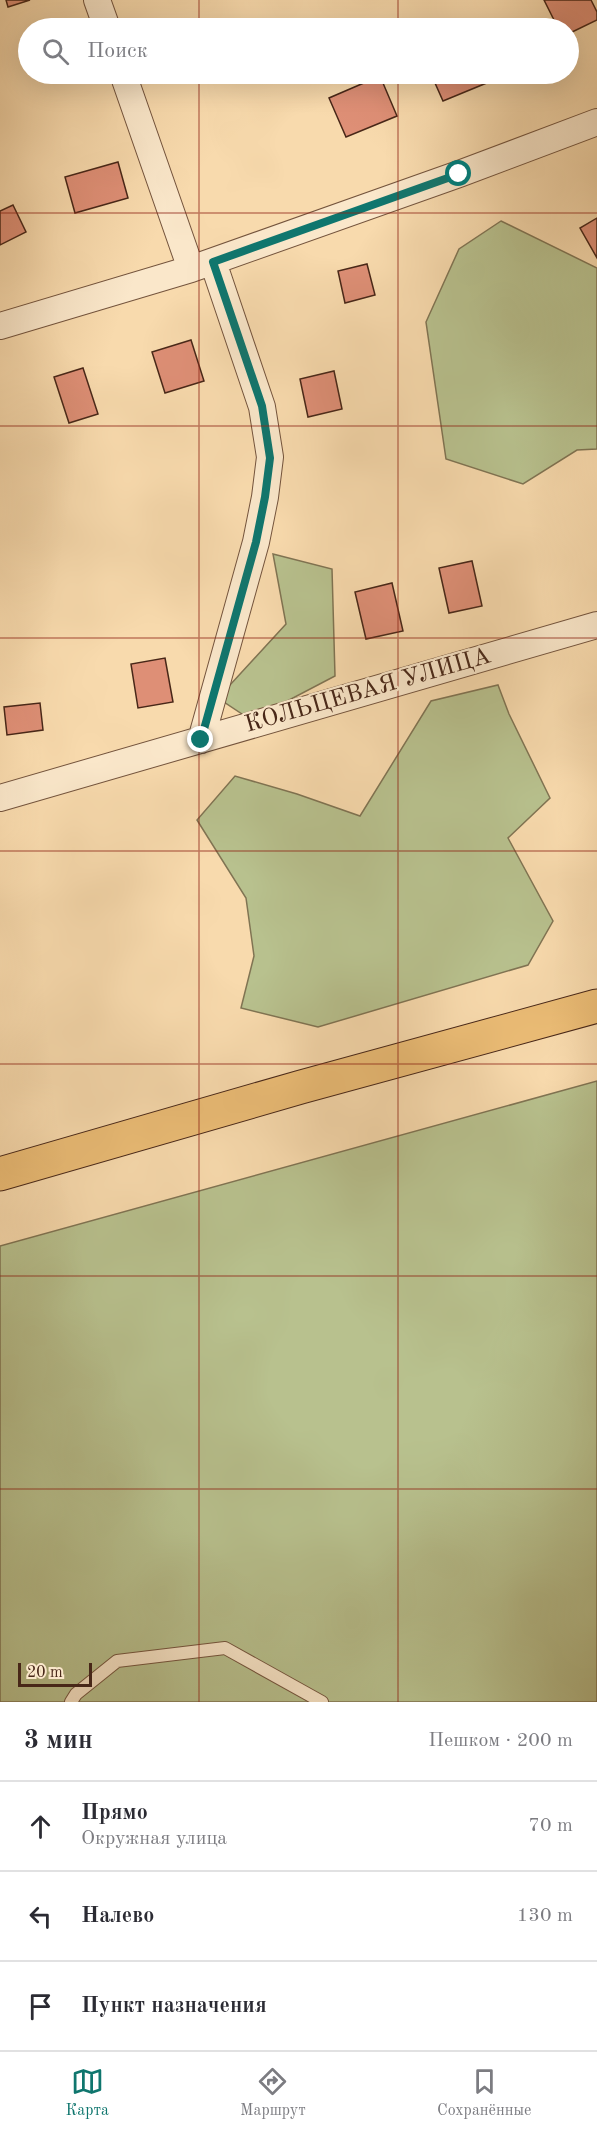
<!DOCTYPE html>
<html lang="ru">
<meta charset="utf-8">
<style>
:root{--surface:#fff;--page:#f7f7f7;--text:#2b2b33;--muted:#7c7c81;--line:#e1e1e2;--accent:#0f766e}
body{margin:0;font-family:"Old Standard TT",serif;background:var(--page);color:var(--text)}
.scale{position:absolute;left:18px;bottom:15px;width:74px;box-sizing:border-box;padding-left:6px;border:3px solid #482718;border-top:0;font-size:16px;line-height:21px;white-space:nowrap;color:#482718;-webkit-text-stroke:4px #fae7ca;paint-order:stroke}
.stop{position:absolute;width:18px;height:18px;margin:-14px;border:4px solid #0f766e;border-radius:50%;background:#fff}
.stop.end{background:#0f766e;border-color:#fff;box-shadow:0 2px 6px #0008}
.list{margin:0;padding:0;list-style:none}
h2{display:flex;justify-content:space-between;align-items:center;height:78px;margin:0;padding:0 24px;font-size:26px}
h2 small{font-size:20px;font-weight:400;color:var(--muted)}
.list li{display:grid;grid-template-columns:39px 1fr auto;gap:18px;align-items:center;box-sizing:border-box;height:90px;padding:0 24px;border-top:2px solid var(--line)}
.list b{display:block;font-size:22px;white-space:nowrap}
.list p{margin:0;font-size:20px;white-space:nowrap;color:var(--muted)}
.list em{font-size:20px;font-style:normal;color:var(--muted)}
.icon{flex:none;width:33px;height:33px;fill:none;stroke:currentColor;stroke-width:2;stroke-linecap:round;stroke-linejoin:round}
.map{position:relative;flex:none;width:597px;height:1702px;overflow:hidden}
.search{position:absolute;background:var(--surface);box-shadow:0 6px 24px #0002;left:18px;right:18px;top:18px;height:66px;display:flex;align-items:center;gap:15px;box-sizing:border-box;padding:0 21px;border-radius:33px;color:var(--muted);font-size:22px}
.sheet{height:348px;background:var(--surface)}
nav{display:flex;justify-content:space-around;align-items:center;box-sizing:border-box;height:84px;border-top:2px solid var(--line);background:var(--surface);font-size:16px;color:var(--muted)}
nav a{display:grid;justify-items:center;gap:3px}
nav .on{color:var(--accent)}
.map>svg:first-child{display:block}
.green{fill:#b8c18e;stroke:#807453;stroke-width:1.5}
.building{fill:#de8f76;stroke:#482718;stroke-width:1.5}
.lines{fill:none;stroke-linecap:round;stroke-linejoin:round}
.lane-casing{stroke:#74543d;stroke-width:14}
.street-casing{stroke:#74543d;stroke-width:28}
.highway-casing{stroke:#482718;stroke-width:35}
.lane{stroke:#fae7ca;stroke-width:12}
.street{stroke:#fae7ca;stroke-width:26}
.highway{stroke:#ecbd76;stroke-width:33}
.route{stroke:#0f766e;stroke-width:8}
.grid{fill:none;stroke:#8f2418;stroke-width:1.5;stroke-opacity:0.55}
.labels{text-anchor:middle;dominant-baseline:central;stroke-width:4.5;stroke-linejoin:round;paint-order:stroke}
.street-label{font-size:24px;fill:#482718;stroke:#fae7ca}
</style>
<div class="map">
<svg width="597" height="1702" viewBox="0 0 597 1702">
<rect width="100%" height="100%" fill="#f8daad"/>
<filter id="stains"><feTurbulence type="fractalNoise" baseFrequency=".00333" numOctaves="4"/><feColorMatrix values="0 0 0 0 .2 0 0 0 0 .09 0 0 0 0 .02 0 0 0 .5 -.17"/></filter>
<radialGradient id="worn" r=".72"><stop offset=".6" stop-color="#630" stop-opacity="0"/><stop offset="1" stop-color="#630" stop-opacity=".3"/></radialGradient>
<path class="green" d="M 501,221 L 597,268 L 597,449 L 577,450 L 523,484 L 446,459 L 426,322 L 459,249 Z
M 273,554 L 332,569 L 335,676 L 251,720 L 218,698 L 286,624 Z
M 498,685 L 509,714 L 550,798 L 508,838 L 553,921 L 528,965 L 318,1027 L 241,1008 L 254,956 L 246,898 L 197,820 L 235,776 L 297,794 L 360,816 L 431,701 Z
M 597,1081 L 597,1702 L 0,1702 L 0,1246 Z"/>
<path class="building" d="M 6,0 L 30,0 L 8,7 Z
M 544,0 L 591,0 L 597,12 L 597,20 L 568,34 L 568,28 L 558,28 Z
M 431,74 L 485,74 L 489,82 L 443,101 Z
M 380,76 L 397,116 L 346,137 L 329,98 Z
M 118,162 L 128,198 L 75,213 L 65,177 Z
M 13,205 L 26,232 L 0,245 L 0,211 Z
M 597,218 L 597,258 L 580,228 Z
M 367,264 L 375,295 L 345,303 L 338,271 Z
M 191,340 L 204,381 L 165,393 L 152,352 Z
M 83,368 L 98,414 L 69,423 L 54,377 Z
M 334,371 L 342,409 L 308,417 L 300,379 Z
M 472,561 L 482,606 L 449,613 L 439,568 Z
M 392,583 L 403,631 L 366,639 L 355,592 Z
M 165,658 L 173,702 L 138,708 L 131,664 Z
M 40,703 L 43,730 L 7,735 L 4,707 Z"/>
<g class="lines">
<g class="lane-casing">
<path id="lane" d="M 71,1702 L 76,1694 L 117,1661 L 225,1648 L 322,1702"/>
</g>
<g class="street-casing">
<path id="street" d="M 97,0 L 107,28
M 123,74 L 191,269
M 0,326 L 191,269 L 459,174 L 597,122
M 201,740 L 256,542 L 265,497 L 270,457 L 262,407 L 213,262
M 0,798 L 597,625"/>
</g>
<g class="highway-casing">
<path id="highway" d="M 0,1174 L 301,1087 L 597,1006"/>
</g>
<use href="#lane" class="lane"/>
<use href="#street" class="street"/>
<use href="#highway" class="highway"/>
</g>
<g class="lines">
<path class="route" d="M 201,740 L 256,542 L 265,497 L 270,458 L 262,406 L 213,262 L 459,174"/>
</g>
<path class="grid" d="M 199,0 L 199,28M 398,0 L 398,28M 199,74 L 199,1702M 398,74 L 398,1702M 0,213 L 597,213M 0,426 L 597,426M 0,638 L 597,638M 0,851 L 597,851M 0,1064 L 597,1064M 0,1276 L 597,1276M 0,1489 L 597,1489"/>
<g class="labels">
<g class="street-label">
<text transform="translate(368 691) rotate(-16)">КОЛЬЦЕВАЯ УЛИЦА</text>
</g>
</g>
<rect width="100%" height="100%" filter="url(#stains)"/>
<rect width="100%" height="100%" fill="url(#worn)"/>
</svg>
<div class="scale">20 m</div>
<div class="stop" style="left:459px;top:174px"></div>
<div class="stop end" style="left:201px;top:740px"></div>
<div class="search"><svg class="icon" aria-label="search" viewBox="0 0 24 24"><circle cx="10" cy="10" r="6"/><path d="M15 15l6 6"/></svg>Поиск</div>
</div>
<section class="sheet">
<h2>3 мин<small>Пешком · 200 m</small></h2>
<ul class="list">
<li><svg class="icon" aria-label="ahead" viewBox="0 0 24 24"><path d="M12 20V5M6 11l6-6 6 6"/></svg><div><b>Прямо</b><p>Окружная улица</p></div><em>70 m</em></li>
<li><svg class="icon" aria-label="left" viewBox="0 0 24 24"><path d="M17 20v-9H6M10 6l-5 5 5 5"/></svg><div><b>Налево</b></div><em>130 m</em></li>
<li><svg class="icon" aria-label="arrive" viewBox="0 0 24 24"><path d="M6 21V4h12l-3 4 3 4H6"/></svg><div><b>Пункт назначения</b></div></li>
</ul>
</section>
<nav>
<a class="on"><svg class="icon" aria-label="map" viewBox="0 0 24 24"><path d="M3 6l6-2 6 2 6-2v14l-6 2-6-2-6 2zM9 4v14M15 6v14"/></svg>Карта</a>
<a><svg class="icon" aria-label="directions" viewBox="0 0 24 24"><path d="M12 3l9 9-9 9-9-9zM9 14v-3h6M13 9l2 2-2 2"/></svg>Маршрут</a>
<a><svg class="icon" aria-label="saved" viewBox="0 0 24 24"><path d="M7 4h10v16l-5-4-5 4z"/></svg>Сохранённые</a>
</nav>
